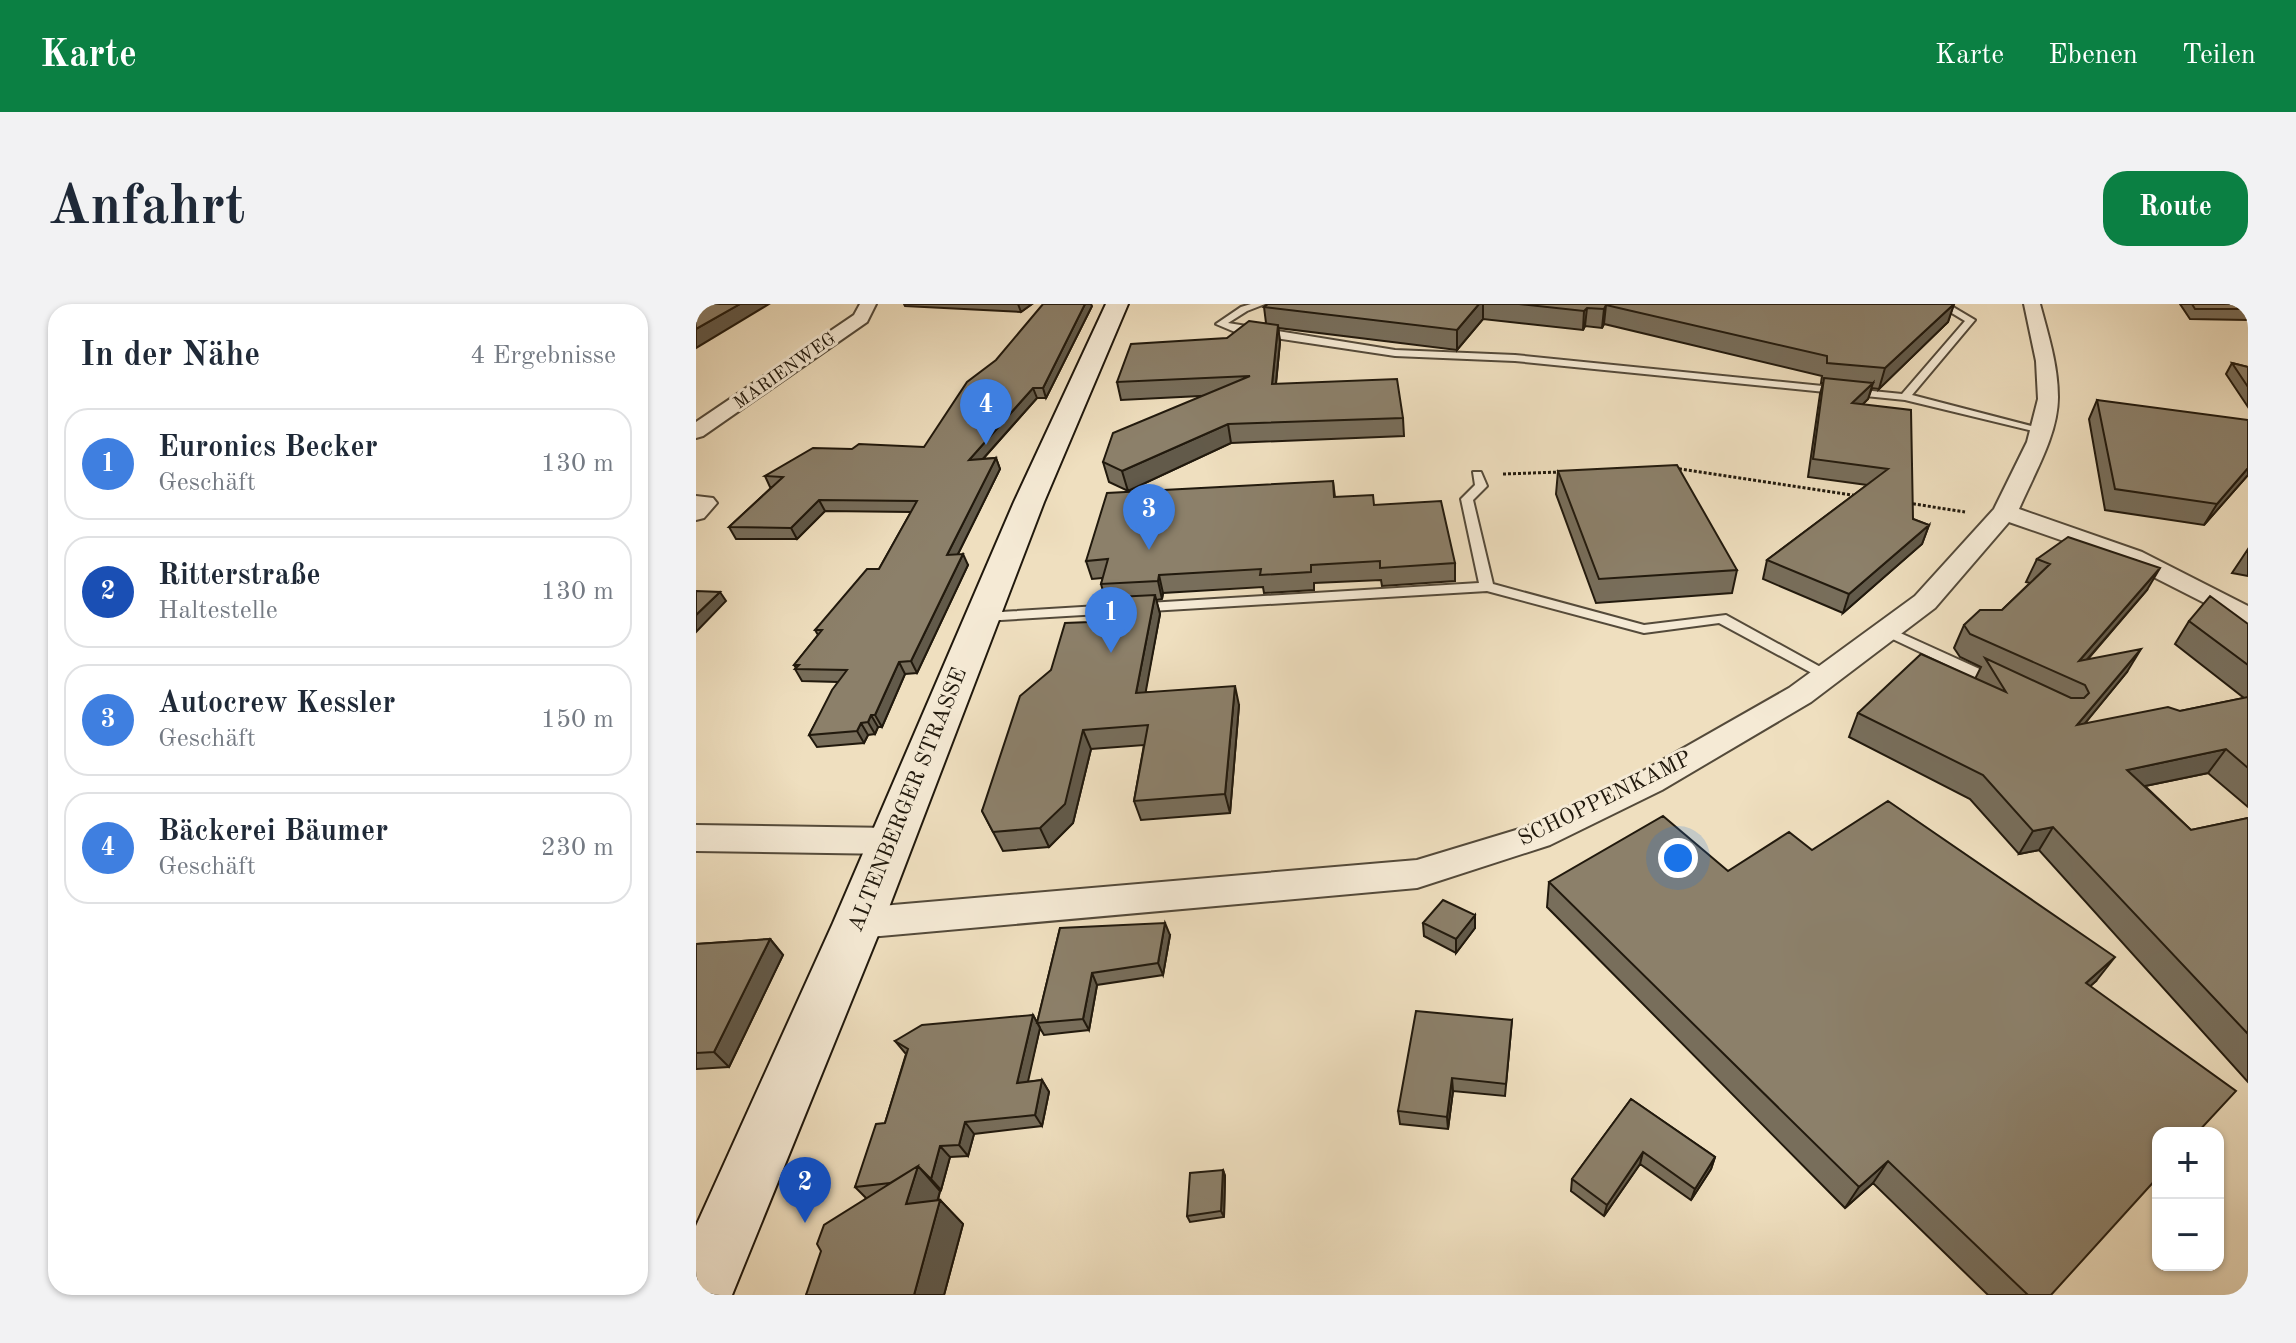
<!DOCTYPE html>
<html lang="de">
<meta charset="utf-8">
<style>
:root{--surface:#fff;--page:#f2f2f3;--text:#1f2937;--muted:#747a83;--line:#e0e1e3;--accent:#0b8043}
body{margin:0;font-family:"Old Standard TT",serif;background:var(--page);color:var(--text)}
.controls{position:absolute;right:24px;bottom:24px;display:grid;overflow:hidden;border-radius:16px;box-shadow:0 2px 6px #0004}
.controls button{width:72px;height:72px;display:grid;place-items:center;padding:0;border:0;border-bottom:2px solid var(--line);background:var(--surface);color:var(--text);font:40px sans-serif}
.you{position:absolute;left:982px;top:554px;width:28px;height:28px;margin:-20px;border:6px solid #fff;border-radius:50%;background:#1a73e8;box-shadow:0 0 0 12px #1a73e833}
.badge{display:grid;place-items:center;width:52px;height:52px;border-radius:50%;background:var(--accent);color:#fff;font-size:26px;font-weight:700}
.pin{position:absolute;translate:-50% -66px;filter:drop-shadow(0 2px 4px #0008)}
.pin::after{content:'';position:absolute;top:42px;width:28px;height:24px;background:inherit;clip-path:polygon(0 0,100% 0,50% 100%)}
.list{margin:0;padding:0;list-style:none}
h2{display:flex;justify-content:space-between;align-items:center;height:104px;margin:0;padding:0 32px;font-size:34px}
h2 small{font-size:26px;font-weight:400;color:var(--muted)}
.list li{display:grid;grid-template-columns:52px 1fr auto;gap:24px;align-items:center;box-sizing:border-box;height:112px;margin:0 16px 16px;padding:0 16px;border:2px solid var(--line);border-radius:24px}
.list b{display:block;font-size:30px;white-space:nowrap}
.list p{margin:0;font-size:26px;white-space:nowrap;color:var(--muted)}
.list em{font-size:26px;font-style:normal;color:var(--muted)}
.map{position:relative;flex:none;width:1552px;height:991px;overflow:hidden;border-radius:24px}
header{display:flex;align-items:center;gap:48px;box-sizing:border-box;height:112px;padding:0 40px;background:var(--accent);color:#fff}
header strong{font-size:38px}
nav{display:flex;gap:44px;margin-inline-start:auto;font-size:28px}
.intro{display:flex;align-items:center;justify-content:space-between;box-sizing:border-box;height:192px;padding:0 48px}
h1{margin:0;font-size:56px}
.button{padding:20px 36px;border-radius:24px;background:var(--accent);color:#fff;font-size:28px;font-weight:700}
main{display:flex;gap:48px;padding:0 48px}
aside{flex:1;background:var(--surface);border-radius:24px;box-shadow:0 2px 6px #0004}
.map>svg:first-child{display:block}
.lines{fill:none;stroke-linecap:round;stroke-linejoin:round}
.lane-casing{stroke:#544a3a;stroke-width:4}
.street-casing{stroke:#544a3a;stroke-width:4}
.secondary-casing{stroke:#21190d;stroke-width:4}
.path{stroke:#21190d;stroke-width:3;stroke-dasharray:3 2;stroke-linecap:butt}
.lane{fill:#f5ead5;fill-rule:evenodd}
.street{fill:#f5ead5;fill-rule:evenodd}
.secondary{fill:#f5ead5;fill-rule:evenodd}
.wall{fill:#786e5b;stroke:#21190d;stroke-width:2}
.shaded-wall{fill:#625a4a;stroke:#21190d;stroke-width:2}
.building{fill:#8c806a;stroke:#21190d;stroke-width:2}
.labels{text-anchor:middle;dominant-baseline:central;stroke-width:6;stroke-linejoin:round;paint-order:stroke}
.far-street-label{font-size:18px;fill:#21190d;stroke:#f5ead5}
.street-label{font-size:22px;fill:#21190d;stroke:#f5ead5}
</style>
<header>
<strong>Karte</strong>
<nav><a>Karte</a><a>Ebenen</a><a>Teilen</a></nav>
</header>
<div class="intro"><h1>Anfahrt</h1><a class="button">Route</a></div>
<main>
<aside>
<h2>In der Nähe<small>4 Ergebnisse</small></h2>
<ul class="list">
<li><span class="badge" style="background:#3f7fe0">1</span><div><b>Euronics Becker</b><p>Geschäft</p></div><em>130 m</em></li>
<li><span class="badge" style="background:#1a4fb4">2</span><div><b>Ritterstraße</b><p>Haltestelle</p></div><em>130 m</em></li>
<li><span class="badge" style="background:#3f7fe0">3</span><div><b>Autocrew Kessler</b><p>Geschäft</p></div><em>150 m</em></li>
<li><span class="badge" style="background:#3f7fe0">4</span><div><b>Bäckerei Bäumer</b><p>Geschäft</p></div><em>230 m</em></li>
</ul>
</aside>
<div class="map">
<svg width="1552" height="991" viewBox="0 0 1552 991">
<rect width="100%" height="100%" fill="#efdfbf"/>
<filter id="stains"><feTurbulence type="fractalNoise" baseFrequency=".0025" numOctaves="4"/><feColorMatrix values="0 0 0 0 .2 0 0 0 0 .09 0 0 0 0 .02 0 0 0 .5 -.17"/></filter>
<radialGradient id="worn" r=".72"><stop offset=".6" stop-color="#630" stop-opacity="0"/><stop offset="1" stop-color="#630" stop-opacity=".3"/></radialGradient>
<g class="lines">
<g class="lane-casing">
<path id="lane" d="M 555,0 L 569,0 L 551,7 L 532,19 L 699,46 L 819,51 L 1206,90 L 1269,17 L 1241,0 L 1252,0 L 1279,16 L 1216,91 L 1351,126 L 1345,129 L 1209,96 L 819,57 L 699,52 L 539,28 L 520,20 L 545,3 Z
M 777,168 L 785,168 L 791,182 L 777,196 L 797,280 L 948,321 L 1030,311 L 1139,371 L 1131,376 L 1125,374 L 1023,319 L 948,329 L 791,287 L 288,317 L 281,313 L 288,309 L 783,279 L 765,195 L 779,181 Z
M 1191,323 L 1310,377 L 1312,380 L 1304,385 L 1298,383 L 1186,330 L 1186,324 Z"/>
</g>
<g class="street-casing">
<path id="street" d="M 164,0 L 180,0 L 171,18 L 7,132 L 0,134 L 0,118 L 158,11 Z
M 1328,0 L 1344,0 C 1352,30 1362,61 1362,93 C 1362,131 1338,170 1323,205 L 1446,248 L 1552,302 L 1552,321 L 1428,258 L 1313,218 L 1239,304 L 1115,398 L 966,486 L 854,541 L 721,584 L 162,634 L 148,630 L 143,619 L 148,608 L 162,604 L 721,556 L 830,523 L 942,470 L 1093,384 L 1219,292 L 1298,205 L 1331,138 L 1342,95 L 1340,57 Z
M 0,192 L 17,194 L 21,199 L 8,214 L 0,216 Z
M 0,521 L 196,524 L 209,528 L 214,537 L 209,546 L 196,550 L 0,547 Z"/>
</g>
<g class="secondary-casing">
<path id="secondary" d="M 410,0 L 432,0 L 348,198 L 187,619 L 36,991 L 0,991 L 0,922 L 137,619 L 318,198 Z"/>
</g>
<path class="path" d="M 978,164 L 1162,192
M 807,170 L 865,168
M 1212,199 L 1269,208"/>
<use href="#lane" class="lane"/>
<use href="#street" class="street"/>
<use href="#secondary" class="secondary"/>
</g>
<path class="wall" d="M 208,0 L 336,0 L 325,8 L 209,2 Z
M 572,0 L 1258,0 L 1252,18 L 1183,85 L 1176,84 L 1172,95 L 1167,100 L 1217,215 L 1233,221 L 1226,240 L 1147,309 L 1067,275 L 1071,256 L 1171,181 L 1112,173 L 1124,90 L 1127,79 L 1125,79 L 1126,72 L 908,20 L 906,24 L 889,22 L 887,26 L 787,15 L 761,46 L 582,24 L 584,38 L 580,80 L 707,114 L 708,132 L 535,139 L 432,187 L 413,178 L 407,158 L 505,92 L 425,96 L 421,78 L 570,19 L 568,3 Z
M 1484,0 L 1552,0 L 1552,16 L 1494,15 Z
M 396,2 L 350,94 L 341,94 L 287,155 L 300,154 L 304,165 L 262,250 L 272,261 L 221,369 L 209,370 L 186,423 L 182,423 L 179,430 L 172,431 L 168,439 L 121,443 L 113,431 L 142,378 L 106,377 L 99,365 L 100,364 L 98,361 L 122,331 L 119,326 L 183,265 L 215,208 L 129,207 L 101,235 L 40,235 L 33,223 L 76,183 L 74,183 L 69,172 L 156,145 L 228,143 Z
M 1536,59 L 1552,63 L 1552,103 L 1530,70 Z
M 1401,96 L 1552,171 L 1508,221 L 1409,206 L 1393,115 Z
M 862,167 L 1041,266 L 1036,289 L 900,299 L 860,190 Z
M 637,177 L 639,193 L 678,201 L 759,259 L 759,277 L 686,282 L 685,276 L 618,279 L 618,286 L 568,289 L 567,283 L 467,289 L 466,295 L 460,296 L 464,310 L 449,388 L 543,401 L 534,509 L 445,516 L 438,497 L 448,441 L 395,445 L 377,519 L 353,543 L 307,547 L 286,507 L 355,366 L 394,318 L 409,294 L 405,280 L 407,274 L 396,275 L 390,257 Z
M 1552,245 L 1552,272 L 1536,269 Z
M 1341,255 L 1451,286 L 1392,355 L 1431,368 L 1388,420 L 1484,407 L 1548,394 L 1479,340 L 1493,317 L 1552,320 L 1552,503 L 1512,469 L 1449,482 L 1495,526 L 1552,514 L 1552,778 L 1343,546 L 1323,550 L 1274,495 L 1153,433 L 1162,409 L 1279,375 L 1285,363 L 1264,353 L 1258,344 L 1268,321 L 1306,306 L 1334,279 L 1330,278 Z
M 1116,546 L 1400,677 L 1394,682 L 1355,991 L 1292,991 L 1177,879 L 1149,904 L 851,603 L 853,578 L 1032,567 Z
M 779,611 L 779,624 L 760,649 L 728,632 L 727,619 Z
M 364,624 L 474,631 L 467,671 L 401,681 L 393,726 L 348,731 L 341,719 Z
M 74,635 L 87,651 L 33,763 L 0,765 L 0,640 Z
M 337,711 L 344,724 L 331,778 L 346,776 L 353,788 L 346,822 L 278,830 L 272,852 L 254,853 L 245,886 L 244,886 L 244,887 L 242,896 L 244,896 L 267,920 L 248,991 L 110,991 L 170,894 L 159,883 L 189,819 L 210,750 L 199,737 Z
M 816,716 L 809,792 L 757,787 L 752,825 L 704,820 L 702,807 Z
M 935,795 L 1019,853 L 1015,865 L 995,896 L 944,860 L 908,912 L 875,887 L 876,875 Z
M 527,866 L 529,872 L 528,913 L 494,918 L 491,912 Z"/>
<path class="shaded-wall" d="M 44,0 L 73,0 L 0,44 L 0,25 Z
M 322,0 L 336,0 L 325,8 Z
M 389,0 L 395,0 L 396,2 L 350,94 L 347,84 Z
M 783,0 L 787,0 L 787,15 L 761,46 L 761,26 Z
M 1258,0 L 1252,18 L 1183,85 L 1189,64 Z
M 910,1 L 908,20 L 906,24 L 908,5 Z
M 891,4 L 889,22 L 887,26 L 888,7 Z
M 582,21 L 584,38 L 578,98 L 576,80 Z
M 1177,79 L 1172,95 L 1151,116 L 1156,99 Z
M 337,84 L 341,94 L 277,166 L 273,156 Z
M 532,120 L 535,139 L 432,187 L 426,167 Z
M 300,154 L 304,165 L 256,262 L 251,251 Z
M 1552,164 L 1552,171 L 1508,221 L 1521,200 Z
M 123,196 L 129,207 L 101,235 L 95,224 Z
M 1233,221 L 1226,240 L 1147,309 L 1153,290 Z
M 267,250 L 272,261 L 221,369 L 215,357 Z
M 1464,264 L 1451,286 L 1375,374 L 1383,357 Z
M 463,271 L 467,289 L 466,295 L 462,277 Z
M 24,288 L 30,297 L 0,328 L 0,311 Z
M 459,291 L 464,310 L 446,408 L 440,389 Z
M 1445,345 L 1431,368 L 1368,445 L 1381,421 Z
M 203,358 L 209,370 L 186,423 L 179,411 Z
M 539,382 L 543,401 L 534,509 L 529,490 Z
M 175,411 L 182,423 L 179,430 L 172,418 Z
M 165,419 L 172,431 L 168,439 L 161,427 Z
M 387,426 L 395,445 L 377,519 L 353,543 L 344,524 Z
M 1530,445 L 1512,469 L 1415,489 L 1431,466 Z
M 1357,523 L 1343,546 L 1323,550 L 1337,527 Z
M 779,611 L 779,624 L 760,649 L 760,635 Z
M 469,619 L 474,631 L 467,671 L 462,659 Z
M 74,635 L 87,651 L 33,763 L 18,748 Z
M 1419,653 L 1400,677 L 1371,703 L 1390,679 Z
M 396,669 L 401,681 L 393,726 L 387,715 Z
M 337,711 L 344,724 L 329,791 L 321,779 Z
M 756,774 L 757,787 L 752,825 L 751,813 Z
M 346,776 L 353,788 L 346,822 L 339,811 Z
M 269,818 L 278,830 L 272,852 L 263,841 Z
M 244,842 L 254,853 L 245,886 L 235,875 Z
M 947,848 L 944,860 L 908,912 L 911,901 Z
M 1019,853 L 1015,865 L 995,896 L 999,885 Z
M 1192,857 L 1177,879 L 1149,904 L 1163,883 Z
M 222,862 L 244,887 L 234,924 L 210,900 Z
M 527,866 L 529,872 L 528,913 L 525,907 Z
M 244,896 L 267,920 L 248,991 L 218,991 Z"/>
<path class="building" d="M 0,0 L 44,0 L 0,25 Z
M 347,0 L 389,0 L 347,84 L 337,84 L 273,156 L 300,154 L 251,251 L 267,250 L 215,357 L 203,358 L 179,411 L 175,411 L 172,418 L 165,419 L 161,427 L 113,431 L 136,386 L 151,366 L 99,365 L 103,361 L 98,361 L 126,326 L 119,326 L 171,265 L 183,265 L 221,197 L 123,196 L 95,224 L 33,223 L 87,173 L 69,172 L 117,144 L 156,145 L 163,140 L 228,143 L 271,78 L 300,56 Z
M 572,0 L 783,0 L 761,26 L 568,3 Z
M 823,0 L 1258,0 L 1189,64 L 1131,59 L 1131,52 L 910,1 L 908,5 L 891,4 L 888,7 Z
M 1496,0 L 1552,0 L 1552,5 L 1499,5 Z
M 553,17 L 582,21 L 576,80 L 701,75 L 707,114 L 532,120 L 426,167 L 407,158 L 417,129 L 554,72 L 421,78 L 435,40 L 531,34 Z
M 1536,59 L 1552,63 L 1552,83 Z
M 1128,74 L 1177,79 L 1156,99 L 1215,106 L 1217,215 L 1233,221 L 1153,290 L 1071,256 L 1192,165 L 1117,155 Z
M 1401,96 L 1552,116 L 1552,164 L 1521,200 L 1419,185 Z
M 981,161 L 1041,266 L 903,275 L 862,167 Z
M 637,177 L 638,193 L 677,191 L 678,201 L 745,197 L 759,259 L 684,264 L 684,257 L 615,261 L 615,268 L 564,271 L 565,265 L 463,271 L 462,277 L 405,280 L 412,255 L 390,257 L 411,189 Z
M 1372,233 L 1464,264 L 1383,357 L 1445,345 L 1381,421 L 1472,403 L 1484,407 L 1552,393 L 1552,464 L 1530,445 L 1431,466 L 1495,526 L 1552,514 L 1552,730 L 1357,523 L 1337,527 L 1287,471 L 1162,409 L 1225,350 L 1310,388 L 1289,354 L 1375,394 L 1388,394 L 1393,389 L 1389,381 L 1274,330 L 1268,321 L 1284,306 L 1306,306 L 1354,260 L 1341,255 Z
M 0,287 L 24,288 L 0,311 Z
M 459,291 L 440,389 L 539,382 L 529,490 L 438,497 L 452,421 L 387,426 L 369,500 L 344,524 L 297,528 L 286,507 L 324,392 L 355,366 L 369,319 L 394,318 L 401,294 Z
M 1514,292 L 1552,320 L 1552,361 L 1493,317 Z
M 1192,497 L 1419,653 L 1390,679 L 1540,787 L 1501,829 L 1462,829 L 1462,873 L 1355,991 L 1332,991 L 1192,857 L 1163,883 L 853,578 L 967,512 L 1032,567 L 1093,528 L 1116,546 Z
M 747,596 L 779,611 L 760,635 L 727,619 Z
M 469,619 L 462,659 L 396,669 L 387,715 L 341,719 L 364,624 Z
M 74,635 L 18,748 L 0,749 L 0,640 Z
M 720,707 L 816,716 L 810,780 L 756,774 L 751,813 L 702,807 Z
M 337,711 L 321,779 L 346,776 L 339,811 L 269,818 L 263,841 L 244,842 L 235,875 L 222,862 L 194,879 L 159,883 L 180,820 L 189,819 L 212,745 L 199,737 L 226,721 Z
M 935,795 L 1019,853 L 999,885 L 947,848 L 911,901 L 876,875 Z
M 222,862 L 210,900 L 244,896 L 218,991 L 110,991 L 125,947 L 121,940 L 128,921 Z
M 527,866 L 525,907 L 491,912 L 494,869 Z"/>
<g class="labels">
<g class="far-street-label">
<text transform="translate(89 67) rotate(-35)">MARIENWEG</text>
</g>
<g class="street-label">
<text transform="translate(909 495) rotate(-26)">SCHOPPENKAMP</text>
<text transform="translate(212 496) rotate(-68)">ALTENBERGER STRASSE</text>
</g>
</g>
<rect width="100%" height="100%" filter="url(#stains)"/>
<rect width="100%" height="100%" fill="url(#worn)"/>
</svg>
<div class="controls">
<button>+</button>
<button>−</button>
</div>
<div class="you"></div>
<div class="pin badge" style="left:415px;top:349px;background:#3f7fe0">1</div>
<div class="pin badge" style="left:109px;top:919px;background:#1a4fb4">2</div>
<div class="pin badge" style="left:453px;top:246px;background:#3f7fe0">3</div>
<div class="pin badge" style="left:290px;top:141px;background:#3f7fe0">4</div>
</div>
</main>
